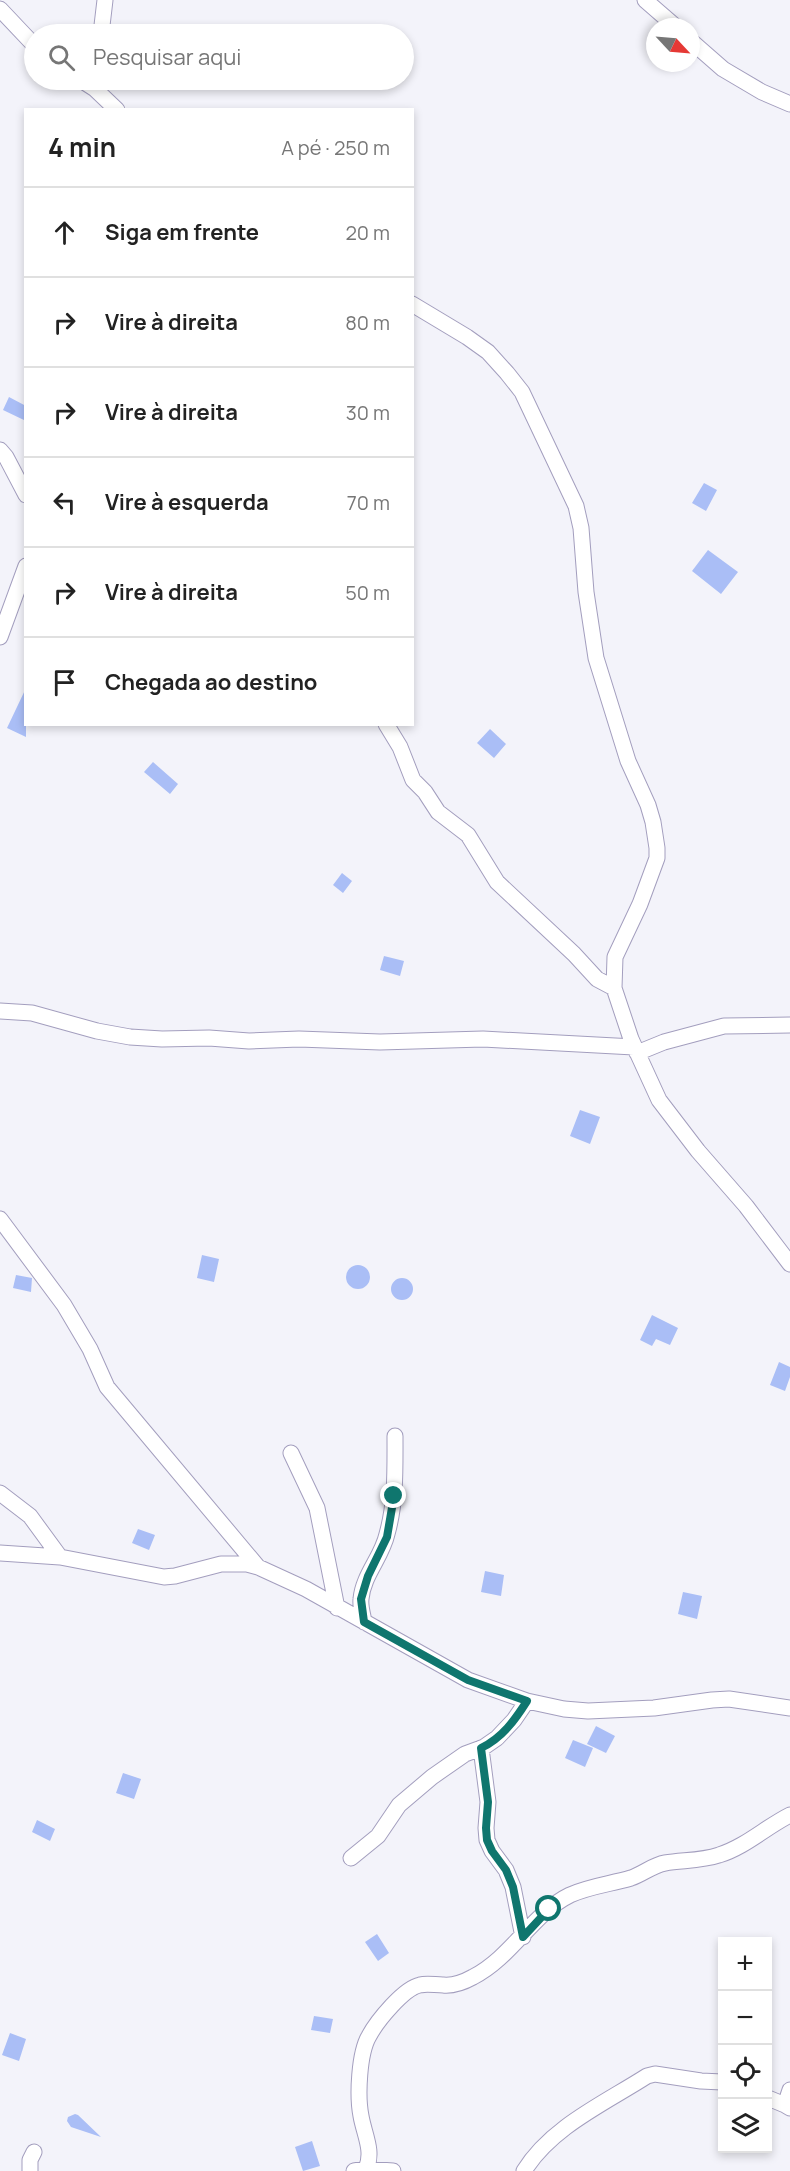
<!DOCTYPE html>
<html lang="pt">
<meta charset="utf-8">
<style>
:root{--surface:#fff;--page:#f2f2f2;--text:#222;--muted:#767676;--line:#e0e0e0}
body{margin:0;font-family:Manrope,sans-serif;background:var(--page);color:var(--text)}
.controls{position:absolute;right:18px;bottom:18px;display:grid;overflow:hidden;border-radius:0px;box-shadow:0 3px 9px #0003}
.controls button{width:54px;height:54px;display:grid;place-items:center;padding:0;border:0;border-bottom:2px solid var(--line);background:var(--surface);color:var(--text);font:30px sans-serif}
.compass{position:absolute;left:646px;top:18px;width:54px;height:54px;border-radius:50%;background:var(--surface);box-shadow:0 3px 9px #0003;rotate:116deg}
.stop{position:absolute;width:18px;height:18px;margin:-14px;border:4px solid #0f766e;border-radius:50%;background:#fff}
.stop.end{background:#0f766e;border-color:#fff;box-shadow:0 2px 6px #0008}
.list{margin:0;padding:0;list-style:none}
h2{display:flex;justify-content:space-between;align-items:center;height:78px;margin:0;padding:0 24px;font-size:26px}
h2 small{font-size:20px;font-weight:400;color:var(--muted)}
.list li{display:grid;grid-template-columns:39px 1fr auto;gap:18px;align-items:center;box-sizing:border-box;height:90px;padding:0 24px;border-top:2px solid var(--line)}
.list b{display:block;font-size:22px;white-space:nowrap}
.list em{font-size:20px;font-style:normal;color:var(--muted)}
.icon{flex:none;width:33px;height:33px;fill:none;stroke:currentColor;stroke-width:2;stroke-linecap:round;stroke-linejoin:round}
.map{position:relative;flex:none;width:790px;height:2171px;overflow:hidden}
.search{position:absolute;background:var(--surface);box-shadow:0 3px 9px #0003;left:24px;top:24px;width:390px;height:66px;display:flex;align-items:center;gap:15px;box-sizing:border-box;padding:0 21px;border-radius:33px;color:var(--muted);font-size:22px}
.panel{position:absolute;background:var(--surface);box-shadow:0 3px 9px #0003;left:24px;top:108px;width:390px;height:618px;border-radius:0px}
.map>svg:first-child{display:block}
.building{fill:#aabef6}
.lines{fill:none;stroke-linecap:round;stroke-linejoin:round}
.street-casing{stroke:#a39ebe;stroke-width:17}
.street{stroke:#fff;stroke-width:15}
.route{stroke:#0f766e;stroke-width:8}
</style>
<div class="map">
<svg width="790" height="2171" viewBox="0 0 790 2171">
<rect width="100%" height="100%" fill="#f3f3fa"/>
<path class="building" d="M 9,397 L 26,406 L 26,421 L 3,410 Z
M 704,483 L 717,490 L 706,511 L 692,503 Z
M 708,550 L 738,572 L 721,594 L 692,571 Z
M 26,688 L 26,737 L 7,728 Z
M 490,729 L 506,744 L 494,758 L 477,743 Z
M 153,762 L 178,784 L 170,794 L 144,772 Z
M 342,873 L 352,881 L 343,893 L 333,885 Z
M 384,956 L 404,961 L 400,976 L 380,970 Z
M 580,1110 L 600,1117 L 590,1144 L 570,1136 Z
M 202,1255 L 219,1259 L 214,1282 L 197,1278 Z
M346 1277a12 12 0 1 1 24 0a12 12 0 1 1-24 0Z
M 16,1275 L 32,1278 L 31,1292 L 13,1288 Z
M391 1289a11 11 0 1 1 22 0a11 11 0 1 1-22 0Z
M 652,1315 L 678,1328 L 670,1345 L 656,1339 L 652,1346 L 640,1340 Z
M 779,1362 L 790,1367 L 790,1377 L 785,1391 L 770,1385 Z
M 138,1529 L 155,1535 L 149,1550 L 132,1543 Z
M 485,1571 L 504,1575 L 501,1596 L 481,1592 Z
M 683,1592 L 702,1596 L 697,1619 L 678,1614 Z
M 596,1726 L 615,1736 L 606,1753 L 587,1744 Z
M 573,1740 L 593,1748 L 585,1767 L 565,1758 Z
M 123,1773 L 141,1779 L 134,1799 L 116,1793 Z
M 37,1820 L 55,1829 L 50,1841 L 32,1832 Z
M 377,1934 L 389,1953 L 378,1961 L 365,1942 Z
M 314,2016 L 333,2019 L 330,2033 L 311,2030 Z
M 10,2033 L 26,2039 L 19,2061 L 2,2055 Z
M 75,2114 L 78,2115 L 101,2137 L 71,2127 L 67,2121 L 68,2117 Z
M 312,2141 L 320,2166 L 303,2171 L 295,2147 Z"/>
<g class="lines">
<g class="street-casing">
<path id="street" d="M 645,0 L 676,27
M 0,9 L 34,45
M 101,34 L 105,0
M 691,41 L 723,69 L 762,92 L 790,104
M 81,80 L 95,89 L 117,110
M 412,304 L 467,337 L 488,352 L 507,373 L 522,392 L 576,506 L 581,528 L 586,592 L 596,658 L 628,761 L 648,805 L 653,822 L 657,848 L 657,858 L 640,904 L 615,957 L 614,988 L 631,1039 L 659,1100 L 698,1151 L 746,1206 L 790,1264
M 0,450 L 6,457 L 26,495
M 0,637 L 26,566
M 386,724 L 400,747 L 413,780 L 425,792 L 438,812 L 468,835 L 497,882 L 574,954 L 597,979 L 614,988
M 0,1011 L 32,1013 L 97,1031 L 130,1037 L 162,1039 L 209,1038 L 249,1041 L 299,1039 L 380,1042 L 483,1039 L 634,1047
M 637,1053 L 664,1042 L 724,1026 L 790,1025
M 0,1219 L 64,1305 L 90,1349 L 107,1387 L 258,1567
M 291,1453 L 317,1508 L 337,1608
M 0,1493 L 30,1516 L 60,1557 L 164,1577 L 175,1576 L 221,1564 L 247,1564 L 258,1567 L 306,1589 L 468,1680 L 527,1701 L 564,1709 L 588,1711 L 654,1708 L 712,1700 L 729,1699 L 790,1708
M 0,1553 L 60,1557
M 364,1622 C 363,1615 360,1606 361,1599 C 363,1575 382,1557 387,1534 C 396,1502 395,1469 395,1436
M 481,1748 L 488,1802 L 486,1828 L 487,1840 L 492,1851 L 506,1870 L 513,1887 L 523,1937
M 351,1858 L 378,1836 L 399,1805 L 432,1777 L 465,1754 L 484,1747 L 497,1738 L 514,1720 L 527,1701
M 790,2090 L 785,2105 L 790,2108
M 768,2098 L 785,2105
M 366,2169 C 374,2151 364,2134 361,2116 C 357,2096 359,2053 369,2036 C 377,2021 404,1988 420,1985 C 427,1983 435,1985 443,1985 C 453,1986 464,1982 473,1977 C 512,1957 533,1913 570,1895 C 590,1886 611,1884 631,1878 C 643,1874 653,1865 665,1863 C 683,1860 701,1861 719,1855 C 745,1847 766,1827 790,1815
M 30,2171 L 30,2160 L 34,2152
M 354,2171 L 366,2169 L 393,2171
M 524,2171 C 551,2127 605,2103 647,2076 L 655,2074 L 701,2081 L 722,2082"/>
</g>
<use href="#street" class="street"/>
</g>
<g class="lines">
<path class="route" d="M 394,1496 L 387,1537 L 368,1576 L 361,1599 L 364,1622 L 468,1680 L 527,1701 C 515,1720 502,1738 481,1748 L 488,1802 L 486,1828 L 487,1840 L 492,1851 L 506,1870 L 513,1887 L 523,1937 L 549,1909"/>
</g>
</svg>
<div class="controls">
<button>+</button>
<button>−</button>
<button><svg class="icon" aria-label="locate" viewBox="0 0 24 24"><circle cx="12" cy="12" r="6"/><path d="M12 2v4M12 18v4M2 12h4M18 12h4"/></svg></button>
<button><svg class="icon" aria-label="layers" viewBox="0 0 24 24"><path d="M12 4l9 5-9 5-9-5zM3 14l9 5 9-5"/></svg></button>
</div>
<svg class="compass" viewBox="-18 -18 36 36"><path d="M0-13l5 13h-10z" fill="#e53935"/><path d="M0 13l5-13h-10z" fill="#767676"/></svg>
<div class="stop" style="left:549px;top:1909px"></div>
<div class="stop end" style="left:394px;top:1496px"></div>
<div class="search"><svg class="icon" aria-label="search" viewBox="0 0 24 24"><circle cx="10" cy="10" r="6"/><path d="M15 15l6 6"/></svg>Pesquisar aqui</div>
<section class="panel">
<h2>4 min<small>A pé · 250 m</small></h2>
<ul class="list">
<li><svg class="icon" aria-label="ahead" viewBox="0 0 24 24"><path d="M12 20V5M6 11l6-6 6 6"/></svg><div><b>Siga em frente</b></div><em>20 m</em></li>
<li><svg class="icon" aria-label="right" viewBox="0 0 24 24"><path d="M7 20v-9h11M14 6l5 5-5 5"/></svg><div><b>Vire à direita</b></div><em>80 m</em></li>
<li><svg class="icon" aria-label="right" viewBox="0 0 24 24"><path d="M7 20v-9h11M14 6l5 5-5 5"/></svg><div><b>Vire à direita</b></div><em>30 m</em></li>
<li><svg class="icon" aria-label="left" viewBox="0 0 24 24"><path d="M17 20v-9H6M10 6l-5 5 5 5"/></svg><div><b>Vire à esquerda</b></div><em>70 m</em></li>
<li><svg class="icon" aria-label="right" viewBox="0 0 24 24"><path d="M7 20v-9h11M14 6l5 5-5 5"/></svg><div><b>Vire à direita</b></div><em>50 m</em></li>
<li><svg class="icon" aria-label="arrive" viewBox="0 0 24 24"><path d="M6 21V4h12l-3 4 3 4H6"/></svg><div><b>Chegada ao destino</b></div></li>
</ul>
</section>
</div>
